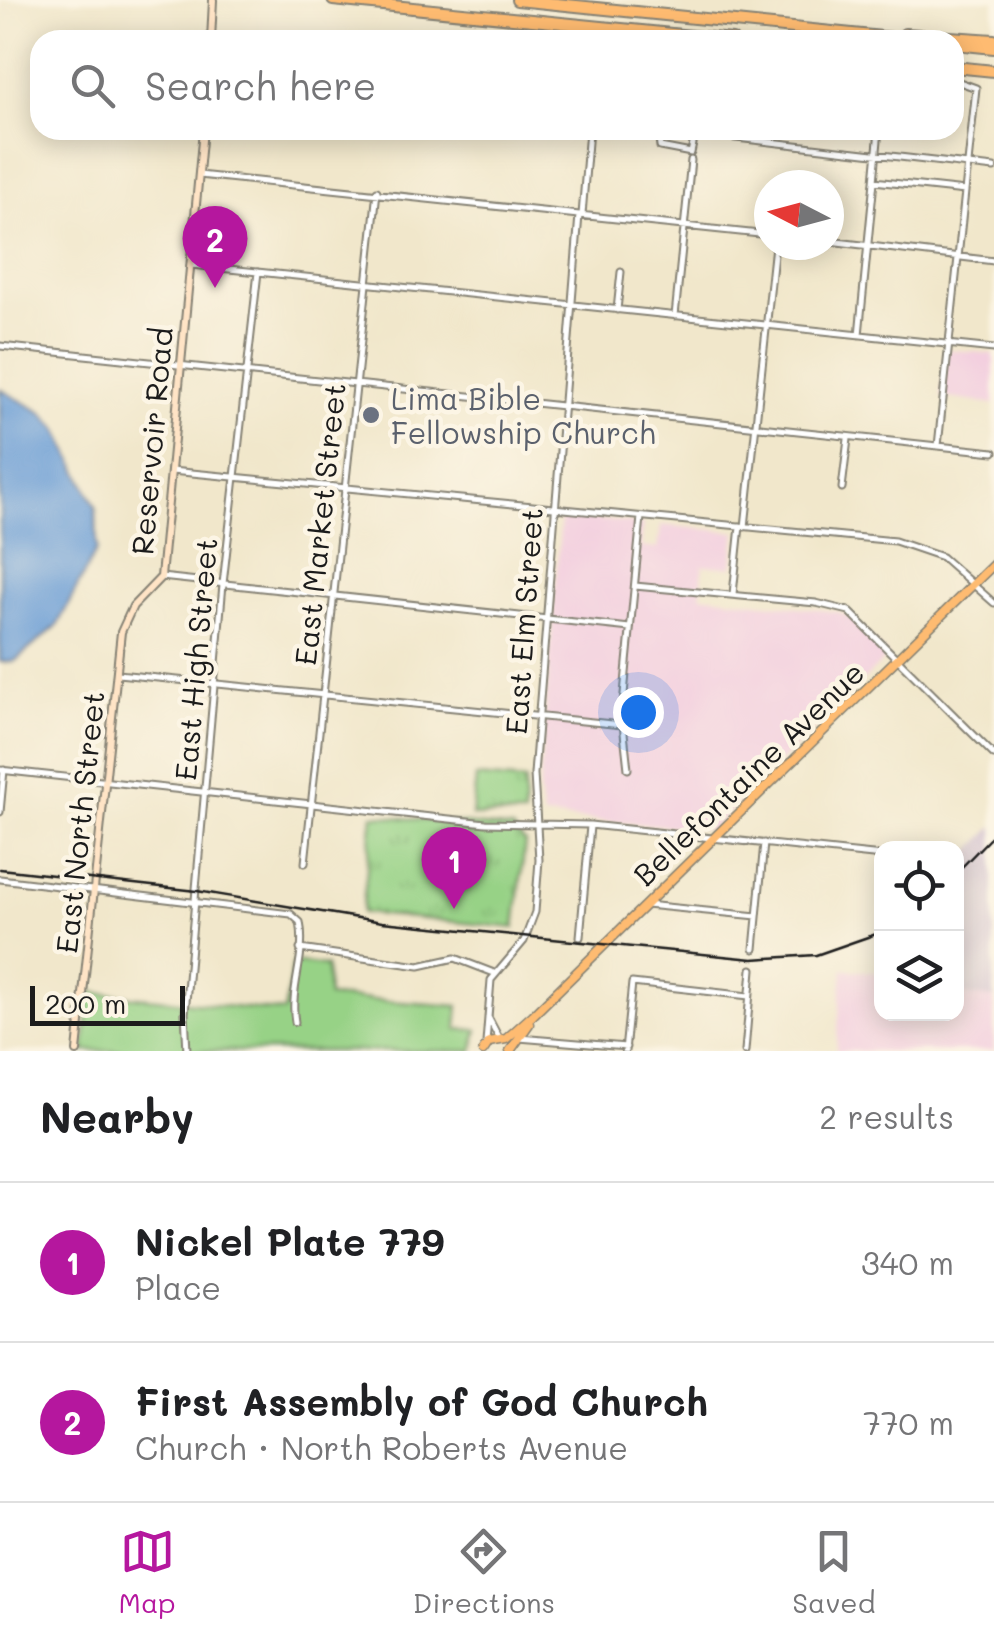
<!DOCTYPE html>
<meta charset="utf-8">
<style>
:root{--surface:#fff;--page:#f6f6f6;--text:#202124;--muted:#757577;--line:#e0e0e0;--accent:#b5179e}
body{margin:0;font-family:Mali,sans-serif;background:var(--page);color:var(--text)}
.controls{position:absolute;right:30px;bottom:30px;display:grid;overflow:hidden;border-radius:20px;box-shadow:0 5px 25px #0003}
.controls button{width:90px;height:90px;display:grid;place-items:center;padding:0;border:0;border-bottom:2px solid var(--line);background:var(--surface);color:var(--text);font:50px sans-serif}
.compass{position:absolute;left:754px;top:170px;width:90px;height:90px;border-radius:50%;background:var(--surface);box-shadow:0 5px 25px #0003;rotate:276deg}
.scale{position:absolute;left:30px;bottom:25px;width:155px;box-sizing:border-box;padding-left:10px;border:5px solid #1c1c1c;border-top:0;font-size:28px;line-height:35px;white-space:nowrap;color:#1c1c1c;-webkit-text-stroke:8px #fcf5e5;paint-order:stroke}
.you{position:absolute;left:638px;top:712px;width:35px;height:35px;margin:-25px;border:8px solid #fff;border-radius:50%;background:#1a73e8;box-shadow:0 0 0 15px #1a73e833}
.badge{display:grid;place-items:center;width:65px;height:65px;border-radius:50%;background:var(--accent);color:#fff;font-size:32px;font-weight:700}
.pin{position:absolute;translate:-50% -82px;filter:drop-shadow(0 2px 5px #0008)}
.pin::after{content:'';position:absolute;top:52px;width:35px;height:30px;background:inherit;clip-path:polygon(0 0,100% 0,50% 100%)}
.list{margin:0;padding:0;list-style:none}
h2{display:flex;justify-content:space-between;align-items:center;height:130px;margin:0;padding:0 40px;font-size:42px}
h2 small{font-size:32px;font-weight:400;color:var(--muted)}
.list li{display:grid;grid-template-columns:65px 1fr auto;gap:30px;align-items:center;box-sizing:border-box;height:160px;padding:0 40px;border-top:2px solid var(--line)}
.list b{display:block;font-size:38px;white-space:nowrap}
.list p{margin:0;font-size:32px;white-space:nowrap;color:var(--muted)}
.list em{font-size:32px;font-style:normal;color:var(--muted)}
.icon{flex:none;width:55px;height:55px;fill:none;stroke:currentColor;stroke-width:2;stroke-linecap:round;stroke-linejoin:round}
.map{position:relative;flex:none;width:994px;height:1051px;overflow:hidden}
.search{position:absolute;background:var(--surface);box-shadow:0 5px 25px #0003;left:30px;right:30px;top:30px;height:110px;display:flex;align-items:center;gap:25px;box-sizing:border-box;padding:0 35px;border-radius:30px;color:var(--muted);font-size:38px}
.sheet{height:450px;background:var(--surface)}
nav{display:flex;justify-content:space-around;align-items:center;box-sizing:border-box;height:140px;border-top:2px solid var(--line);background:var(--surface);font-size:28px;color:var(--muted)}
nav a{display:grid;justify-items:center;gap:5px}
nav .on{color:var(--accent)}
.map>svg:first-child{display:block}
.built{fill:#f3cfdf}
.industrial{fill:#cfbdce}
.grass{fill:#97d286;stroke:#5a7751;stroke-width:2.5}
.park{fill:url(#park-tufts);stroke:#5a7751;stroke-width:2.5}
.water{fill:#6a9dd5;stroke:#435c78;stroke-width:2.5}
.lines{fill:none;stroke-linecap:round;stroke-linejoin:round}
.street-casing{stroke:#868274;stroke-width:9}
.secondary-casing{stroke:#868274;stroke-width:10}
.primary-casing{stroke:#868274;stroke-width:11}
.highway-casing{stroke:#868274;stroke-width:14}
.street{stroke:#fff;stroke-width:5}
.secondary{stroke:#ffe4c6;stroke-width:6}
.primary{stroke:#febb71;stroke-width:8}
.highway{stroke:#febb71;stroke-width:10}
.rail{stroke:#1c1c1c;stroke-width:2.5}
.worship-dot{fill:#6b7280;stroke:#fcf5e5;stroke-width:4}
.labels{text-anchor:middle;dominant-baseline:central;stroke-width:9;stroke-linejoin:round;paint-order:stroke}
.worship-label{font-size:30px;fill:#5b616d;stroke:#fcf5e5;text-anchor:start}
.street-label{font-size:30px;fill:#1c1c1c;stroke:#fcf5e5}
</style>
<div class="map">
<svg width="994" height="1051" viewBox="0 0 994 1051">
<defs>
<pattern id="park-tufts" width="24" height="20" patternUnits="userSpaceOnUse" patternTransform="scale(2.5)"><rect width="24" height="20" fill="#97d286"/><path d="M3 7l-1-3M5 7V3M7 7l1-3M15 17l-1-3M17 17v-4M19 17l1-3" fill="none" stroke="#82b473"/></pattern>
</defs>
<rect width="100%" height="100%" fill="#fcf5e5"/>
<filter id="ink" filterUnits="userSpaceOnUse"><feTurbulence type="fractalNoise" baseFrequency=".01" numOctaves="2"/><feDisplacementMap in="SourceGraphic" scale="20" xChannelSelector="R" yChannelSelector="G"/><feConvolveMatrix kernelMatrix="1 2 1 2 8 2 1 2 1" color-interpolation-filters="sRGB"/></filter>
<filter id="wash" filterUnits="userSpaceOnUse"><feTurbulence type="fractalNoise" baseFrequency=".0048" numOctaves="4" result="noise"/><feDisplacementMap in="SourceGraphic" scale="40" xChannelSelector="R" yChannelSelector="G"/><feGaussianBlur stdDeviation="2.25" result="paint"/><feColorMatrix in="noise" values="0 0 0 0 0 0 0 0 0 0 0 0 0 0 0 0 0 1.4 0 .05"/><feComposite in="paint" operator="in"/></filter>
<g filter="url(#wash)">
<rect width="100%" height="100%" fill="#f1e7cb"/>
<path class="built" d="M 945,349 L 994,354 L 994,404 L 941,397 Z
M 561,516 L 643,524 L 641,547 L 658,549 L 661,525 L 736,532 L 732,567 L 703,565 L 701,595 L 838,612 L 851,618 L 888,656 L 711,829 L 543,817 L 539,791 Z
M 843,969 L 881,973 L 882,1014 L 956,1014 L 957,994 L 994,998 L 994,1051 L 836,1051 Z"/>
<path class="industrial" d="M 994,826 L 994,998 L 957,994 L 957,865 Z"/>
<path class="grass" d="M 293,962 L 326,966 L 328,997 L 459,1006 L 457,1029 L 478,1030 L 473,1051 L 84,1051 L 90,992 L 284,1012 Z"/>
<path class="park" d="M 476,777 L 525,781 L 524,815 L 472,816 Z
M 373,815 L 513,829 L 525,843 L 515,928 L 362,913 Z"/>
<path class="water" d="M 0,389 L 43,413 L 58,429 L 96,507 L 97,549 L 57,626 L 15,661 L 0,662 Z"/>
</g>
<g filter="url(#ink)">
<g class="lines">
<g class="street-casing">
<path id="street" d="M 658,130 L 660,147 L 691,153 L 696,130
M 710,135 L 994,168
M 199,175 L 769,235
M 874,181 L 965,191
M 582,215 L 589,130
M 829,241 L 994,261
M 191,265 L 994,349
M 617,310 L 621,272
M 675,316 L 691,160
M 859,335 L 879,130
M 0,346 L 994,452
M 938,446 L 976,88 L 954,80
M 171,471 L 895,541 L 942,557 L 994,603
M 842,488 L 848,439
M 745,527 L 775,245
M 161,577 L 630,628
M 635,586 L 816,603 L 849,611 L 994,755
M 733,594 L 740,526
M 118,674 L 622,725
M 628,769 L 622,715 L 641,517
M 0,770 L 486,823 L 590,825 L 882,856
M 0,812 L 4,770
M 305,863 L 377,191
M 0,879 L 291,914 L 300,922 C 307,955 289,989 295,1022
M 646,905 L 757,916
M 580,937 L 590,826
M 300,949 L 419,966 L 455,958 L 494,973
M 754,949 L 764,843
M 488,1017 L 499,1038
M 519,1038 L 626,1047
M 486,1043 L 491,980 L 524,941 L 535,912 L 539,860 L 534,774 L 579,215
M 187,1051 L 185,1013 L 223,584 L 258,272
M 625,1051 L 632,983 L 749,996
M 745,1051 L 752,969"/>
</g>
<g class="secondary-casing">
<path id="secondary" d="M 211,40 L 213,0
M 77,1051 L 121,632 L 133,606 L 161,577 L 203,130"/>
</g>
<g class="primary-casing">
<path id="primary" d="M 483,1051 L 489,1042 L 506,1039 L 533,1015 L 994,564
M 510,1051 L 529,1024"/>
</g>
<g class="highway-casing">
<path id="highway" d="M 333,0 L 732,40
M 517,0 L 912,40
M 905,34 L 994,40
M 955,44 L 994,48
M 954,67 L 994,71"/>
</g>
<use href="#street" class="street"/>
<use href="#secondary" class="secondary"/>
<use href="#primary" class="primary"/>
<use href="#highway" class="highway"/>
<path class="rail" d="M 0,869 L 197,891 L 382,922 L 753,959 L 816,955 L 882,932
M 956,873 L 994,834"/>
</g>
</g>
<circle class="worship-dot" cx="371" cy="415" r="10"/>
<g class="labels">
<g class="worship-label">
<text x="391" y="398">Lima Bible<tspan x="391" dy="34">Fellowship Church</tspan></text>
</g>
<g class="street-label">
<text transform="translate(151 441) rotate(-85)">Reservoir Road</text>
<text transform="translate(319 524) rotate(-84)">East Market Street</text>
<text transform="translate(523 621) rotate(-86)">East Elm Street</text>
<text transform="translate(195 659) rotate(-85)">East High Street</text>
<text transform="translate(748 773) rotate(-44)">Bellefontaine Avenue</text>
<text transform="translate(79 822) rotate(-84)">East North Street</text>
</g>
</g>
</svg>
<div class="controls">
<button><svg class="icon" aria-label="locate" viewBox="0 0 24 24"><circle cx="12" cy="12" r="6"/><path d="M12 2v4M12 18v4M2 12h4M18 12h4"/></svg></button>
<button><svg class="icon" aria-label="layers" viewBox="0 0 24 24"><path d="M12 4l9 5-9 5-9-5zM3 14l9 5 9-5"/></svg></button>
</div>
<svg class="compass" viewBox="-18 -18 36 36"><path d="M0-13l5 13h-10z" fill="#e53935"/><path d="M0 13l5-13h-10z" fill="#757577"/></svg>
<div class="scale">200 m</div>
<div class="you"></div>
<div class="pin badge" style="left:454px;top:909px">1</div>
<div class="pin badge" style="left:215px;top:288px">2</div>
<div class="search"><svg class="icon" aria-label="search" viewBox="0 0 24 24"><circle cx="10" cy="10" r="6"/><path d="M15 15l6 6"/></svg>Search here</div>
</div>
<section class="sheet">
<h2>Nearby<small>2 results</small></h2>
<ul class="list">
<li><span class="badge">1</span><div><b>Nickel Plate 779</b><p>Place</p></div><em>340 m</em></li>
<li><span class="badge">2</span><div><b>First Assembly of God Church</b><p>Church · North Roberts Avenue</p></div><em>770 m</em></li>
</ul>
</section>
<nav>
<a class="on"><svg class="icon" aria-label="map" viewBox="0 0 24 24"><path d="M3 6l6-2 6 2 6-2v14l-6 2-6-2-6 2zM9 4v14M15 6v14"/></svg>Map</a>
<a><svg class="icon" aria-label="directions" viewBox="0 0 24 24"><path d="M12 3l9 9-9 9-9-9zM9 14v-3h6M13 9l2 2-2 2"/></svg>Directions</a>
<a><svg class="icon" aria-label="saved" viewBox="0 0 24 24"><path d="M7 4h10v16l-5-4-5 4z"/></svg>Saved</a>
</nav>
